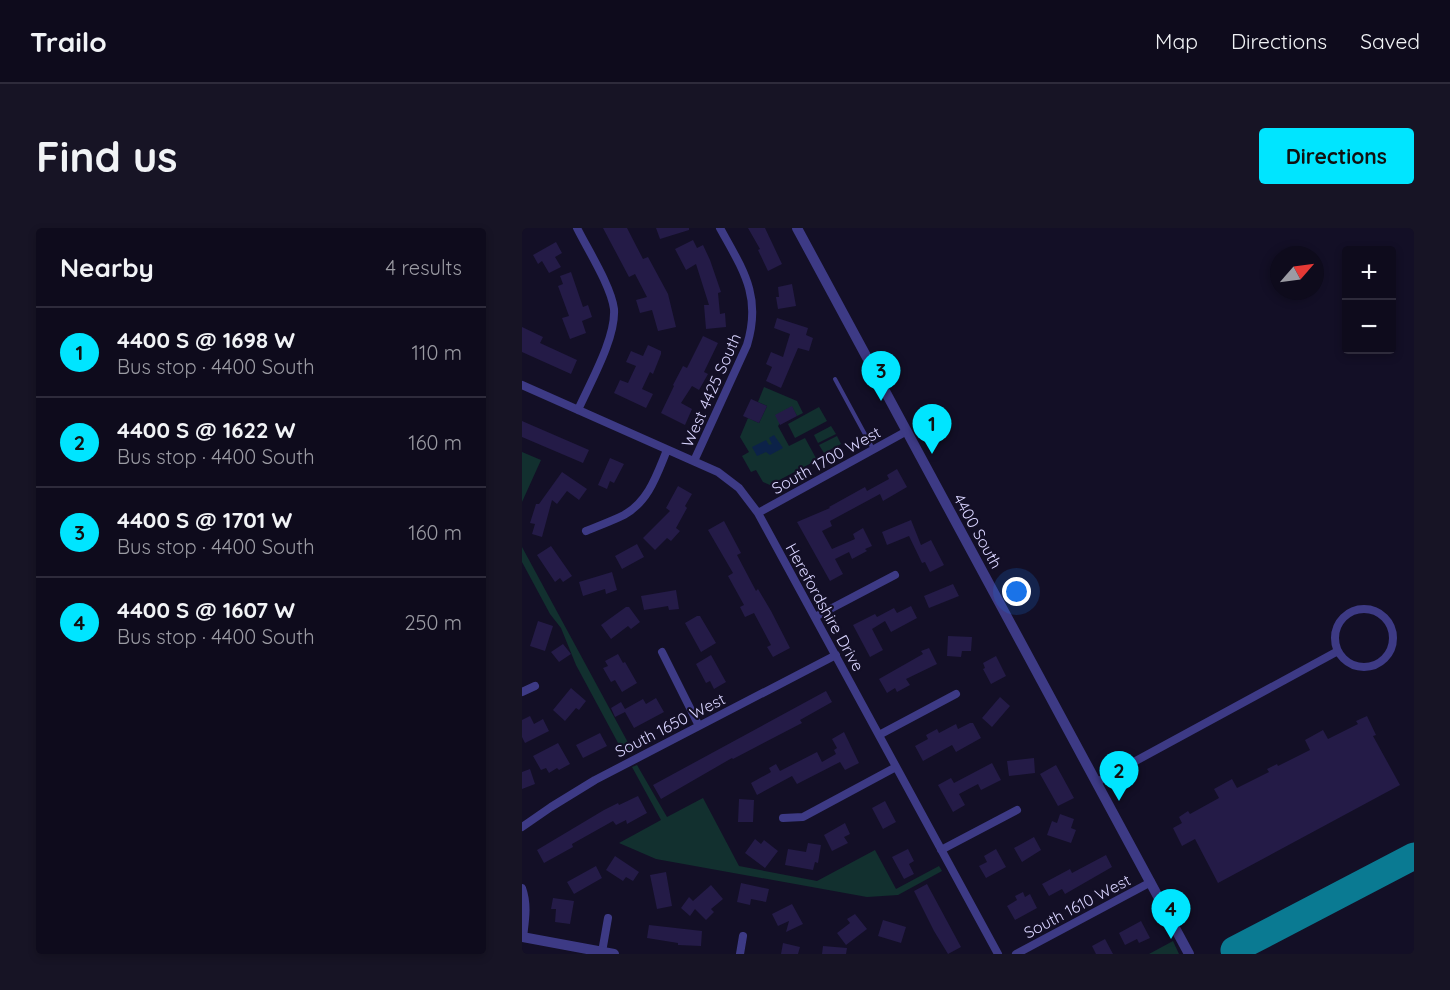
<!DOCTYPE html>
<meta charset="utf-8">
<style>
:root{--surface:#0e0b1c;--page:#171425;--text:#f1f3f6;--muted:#9b9ba3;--line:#2e2b3b;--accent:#00e5ff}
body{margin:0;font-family:Quicksand,sans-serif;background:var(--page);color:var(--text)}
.controls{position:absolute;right:18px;top:18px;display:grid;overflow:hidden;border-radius:6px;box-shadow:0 3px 9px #0003}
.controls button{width:54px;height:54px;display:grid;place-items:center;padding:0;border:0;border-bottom:2px solid var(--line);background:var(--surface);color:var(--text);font:30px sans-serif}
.compass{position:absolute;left:748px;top:18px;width:54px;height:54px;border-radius:50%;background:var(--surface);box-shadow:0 3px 9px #0003;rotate:62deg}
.you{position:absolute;left:495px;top:364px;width:21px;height:21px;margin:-15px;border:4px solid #fff;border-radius:50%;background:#1a73e8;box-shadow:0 0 0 9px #1a73e833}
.badge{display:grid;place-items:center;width:39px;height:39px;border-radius:50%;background:var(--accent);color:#111;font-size:20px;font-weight:700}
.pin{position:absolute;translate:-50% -50px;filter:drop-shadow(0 2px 3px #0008)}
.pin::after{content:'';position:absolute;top:32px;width:21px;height:18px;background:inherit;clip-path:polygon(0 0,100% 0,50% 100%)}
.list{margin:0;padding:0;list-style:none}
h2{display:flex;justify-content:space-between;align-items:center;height:78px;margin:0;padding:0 24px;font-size:26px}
h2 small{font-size:20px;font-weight:400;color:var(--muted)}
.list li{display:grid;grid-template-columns:39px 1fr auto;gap:18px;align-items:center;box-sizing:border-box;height:90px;padding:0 24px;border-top:2px solid var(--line)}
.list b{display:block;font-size:22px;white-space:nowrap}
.list p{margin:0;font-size:20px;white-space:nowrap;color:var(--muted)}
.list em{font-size:20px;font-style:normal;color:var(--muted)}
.map{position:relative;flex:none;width:892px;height:726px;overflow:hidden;border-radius:6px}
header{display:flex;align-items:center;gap:36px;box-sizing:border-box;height:84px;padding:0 30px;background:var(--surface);border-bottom:2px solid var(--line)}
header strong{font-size:28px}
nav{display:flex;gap:33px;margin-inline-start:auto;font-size:21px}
.intro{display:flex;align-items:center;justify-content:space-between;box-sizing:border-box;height:144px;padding:0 36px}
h1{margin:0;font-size:42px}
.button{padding:15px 27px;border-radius:6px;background:var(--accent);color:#111;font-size:21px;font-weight:700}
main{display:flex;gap:36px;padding:0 36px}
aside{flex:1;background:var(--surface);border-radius:6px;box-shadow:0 3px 9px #0003}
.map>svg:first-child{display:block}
.green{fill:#12302f}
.water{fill:#0c2248}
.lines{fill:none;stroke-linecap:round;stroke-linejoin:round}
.taxiway{stroke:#0a7a92;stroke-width:27}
.building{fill:#241b47}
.service{stroke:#3d3a85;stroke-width:4}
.minor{stroke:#3d3a85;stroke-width:8}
.tertiary{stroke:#3d3a85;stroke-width:10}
.labels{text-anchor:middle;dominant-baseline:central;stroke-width:4.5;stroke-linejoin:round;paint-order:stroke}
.street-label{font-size:16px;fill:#d9d4ff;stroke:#130f26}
</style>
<header>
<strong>Trailo</strong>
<nav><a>Map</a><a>Directions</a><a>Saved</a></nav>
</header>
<div class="intro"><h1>Find us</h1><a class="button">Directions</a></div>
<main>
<aside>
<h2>Nearby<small>4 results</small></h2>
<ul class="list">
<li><span class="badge">1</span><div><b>4400 S @ 1698 W</b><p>Bus stop · 4400 South</p></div><em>110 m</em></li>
<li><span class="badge">2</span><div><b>4400 S @ 1622 W</b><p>Bus stop · 4400 South</p></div><em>160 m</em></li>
<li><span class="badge">3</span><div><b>4400 S @ 1701 W</b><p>Bus stop · 4400 South</p></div><em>160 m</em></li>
<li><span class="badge">4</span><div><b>4400 S @ 1607 W</b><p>Bus stop · 4400 South</p></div><em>250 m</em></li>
</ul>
</aside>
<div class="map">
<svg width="892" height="726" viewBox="0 0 892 726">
<rect width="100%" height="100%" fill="#130f26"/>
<path class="green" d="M 242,159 L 275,173 L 281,185 L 275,188 L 270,179 L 256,198 L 267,218 L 283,210 L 295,232 L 248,257 L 241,254 L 234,242 L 229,244 L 220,228 L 227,224 L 218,209 L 226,190 L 237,195 L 245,178 L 236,174 Z
M 297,179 L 305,193 L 273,210 L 266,196 Z
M 309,198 L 314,206 L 296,215 L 292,207 Z
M 315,208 L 319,216 L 302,225 L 297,217 Z
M 0,224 L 19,232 L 0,274 Z
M 0,319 L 110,522 L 102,526 L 54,437 L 39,400 L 28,386 L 0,334 Z
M 115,537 L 145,589 L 181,570 L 217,638 L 295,653 L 353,622 L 374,661 L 417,638 L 420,643 L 376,667 L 345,669 L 134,631 L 97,615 L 139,592 L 110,539 Z
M 651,713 L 657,726 L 627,726 Z"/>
<path class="water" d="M 252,207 L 261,220 L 248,227 L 244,224 L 235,228 L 230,219 L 244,212 L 247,217 L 250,216 L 247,210 Z"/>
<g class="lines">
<path class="taxiway" d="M 712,722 L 892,628"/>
</g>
<path class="building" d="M 81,0 L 105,0 L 121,31 L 126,29 L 146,66 L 154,99 L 136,103 L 130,82 L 118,85 L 114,72 L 125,69 L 113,46 L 107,49 Z
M 134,0 L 167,0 L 167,2 L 138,11 Z
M 226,0 L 243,0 L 260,36 L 246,43 L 236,22 L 238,21 Z
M 171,12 L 175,20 L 181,17 L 188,32 L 199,64 L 196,65 L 198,86 L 203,85 L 204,99 L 184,101 L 182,77 L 187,77 L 174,36 L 164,42 L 153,21 Z
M 34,14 L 40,25 L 33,29 L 39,39 L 27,45 L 20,33 L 16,36 L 11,27 Z
M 49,44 L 61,79 L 66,77 L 70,89 L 60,93 L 64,105 L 48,111 L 40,90 L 47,88 L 36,58 L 41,56 L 38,48 Z
M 270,56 L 274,78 L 256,81 L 254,69 L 257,69 L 256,59 Z
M 255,90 L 286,100 L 284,107 L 291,110 L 287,123 L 276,120 L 259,160 L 244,153 L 250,139 L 244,136 L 249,124 L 261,129 L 268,106 L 252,100 Z
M 0,99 L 21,109 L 18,115 L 55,132 L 49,146 L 0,124 Z
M 181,108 L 196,115 L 182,144 L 186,146 L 177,162 L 170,158 L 159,175 L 170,181 L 163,197 L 139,185 L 152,158 L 151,157 L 161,138 L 165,140 Z
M 126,117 L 139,123 L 139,126 L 131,146 L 128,144 L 120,161 L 131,166 L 124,180 L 92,165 L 98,152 L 106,155 L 114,138 L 104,134 L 109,123 L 121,128 Z
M 229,171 L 245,178 L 237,195 L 221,188 Z
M 270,178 L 275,188 L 258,197 L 253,187 Z
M 0,193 L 67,222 L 61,235 L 0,209 Z
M 88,230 L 102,236 L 92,255 L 88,253 L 85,261 L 76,257 Z
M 375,241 L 385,259 L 361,273 L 358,266 L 308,293 L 310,298 L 300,303 L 310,321 L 333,311 L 331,306 L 341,300 L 350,318 L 343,321 L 345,323 L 330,331 L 327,324 L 313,331 L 321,346 L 308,353 L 275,294 L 308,280 L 307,279 L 343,259 L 345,263 L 367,251 L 365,247 Z
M 40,244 L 65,261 L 57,272 L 45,263 L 35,276 L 30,272 L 20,309 L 10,306 L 13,296 L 8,295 L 14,276 L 17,276 Z
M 156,258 L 170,266 L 163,278 L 165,280 L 154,300 L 158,303 L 149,313 L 145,310 L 133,322 L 121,310 L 148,283 L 144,280 Z
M 389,292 L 399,317 L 409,312 L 422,337 L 408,344 L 403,334 L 400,335 L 387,308 L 365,317 L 360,304 Z
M 202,293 L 219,325 L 215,327 L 234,363 L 236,361 L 249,383 L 268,420 L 251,429 L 245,419 L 249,417 L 232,385 L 223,389 L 218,379 L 222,377 L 206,348 L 211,345 L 186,302 Z
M 115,316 L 122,329 L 100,341 L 93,328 Z
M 29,318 L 50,348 L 41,354 L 38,350 L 33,354 L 15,327 Z
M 90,344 L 95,362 L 84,366 L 83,361 L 61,368 L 57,354 Z
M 431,356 L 437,368 L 407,380 L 402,368 Z
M 154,362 L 157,381 L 147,382 L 146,378 L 122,382 L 119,368 Z
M 389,378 L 395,390 L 369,404 L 363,393 L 350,401 L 361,422 L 348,429 L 331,397 L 353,386 L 355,389 L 372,380 L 375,385 Z
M 104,379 L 107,379 L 118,394 L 109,401 L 106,398 L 89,411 L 79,397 Z
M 175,388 L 178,388 L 194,415 L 179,424 L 163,395 Z
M 16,393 L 31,398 L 23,423 L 8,418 Z
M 426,408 L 450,409 L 449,423 L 440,423 L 439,429 L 425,428 Z
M 41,416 L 49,426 L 37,434 L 29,424 Z
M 407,420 L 415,436 L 384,451 L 388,457 L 375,464 L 373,460 L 365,465 L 357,451 L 401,426 L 399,423 Z
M 96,426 L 101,435 L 103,434 L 115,455 L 100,464 L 93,452 L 89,454 L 81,440 L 86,438 L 83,433 Z
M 189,427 L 204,454 L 192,461 L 188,453 L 184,455 L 174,436 Z
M 474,428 L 484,448 L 469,456 L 461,441 L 463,440 L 461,435 Z
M 49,460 L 64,473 L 57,482 L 54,480 L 43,493 L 31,482 Z
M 304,463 L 310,474 L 278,492 L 280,495 L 211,531 L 210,530 L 139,571 L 131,557 Z
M 478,469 L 488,478 L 470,499 L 460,490 Z
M 134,470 L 142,484 L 112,500 L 103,484 L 93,489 L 89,480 L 99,474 L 103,481 L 121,471 L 124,476 Z
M 8,488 L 12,496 L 21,491 L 27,503 L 3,515 L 0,509 L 0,492 Z
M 845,488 L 854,507 L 851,508 L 878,557 L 696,655 L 673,611 L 660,618 L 651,600 L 660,595 L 657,589 L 666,583 L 668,586 L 697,570 L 692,561 L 710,551 L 715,560 L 747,544 L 745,541 L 755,536 L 756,538 L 788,522 L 783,512 L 801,502 L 806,511 L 836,496 L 834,493 Z
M 448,495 L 451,495 L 459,510 L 434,524 L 430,517 L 401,533 L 393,518 L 406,511 L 404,507 L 415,501 L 417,505 L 434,496 L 436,501 Z
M 322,504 L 337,535 L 323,542 L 318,534 L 275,556 L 270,548 L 235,567 L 229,555 L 249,544 L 247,540 L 254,536 L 258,543 L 295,524 L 300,534 L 314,526 L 312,522 L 315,520 L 310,511 Z
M 78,505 L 85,518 L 61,530 L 54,517 Z
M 36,515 L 48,536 L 37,542 L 35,540 L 27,545 L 24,540 L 19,542 L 11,528 Z
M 512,530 L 513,545 L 487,548 L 485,533 Z
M 470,535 L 479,552 L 459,562 L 456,556 L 437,566 L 443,577 L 431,584 L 416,557 L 429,550 L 432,555 Z
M 534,537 L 552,570 L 536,578 L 518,546 Z
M 8,541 L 13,556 L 0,561 L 0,544 Z
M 116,568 L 125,585 L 105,596 L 104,592 L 94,597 L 91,593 L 50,616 L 51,619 L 22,635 L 15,622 L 82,582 L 96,575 L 97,577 Z
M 217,571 L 232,572 L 231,594 L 216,594 Z
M 363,573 L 374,594 L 361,601 L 350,580 Z
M 538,586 L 552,591 L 549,600 L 554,602 L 549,615 L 525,607 L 530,593 L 535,595 Z
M 323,595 L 328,606 L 322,609 L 326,615 L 310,623 L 302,607 Z
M 512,609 L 519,622 L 500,634 L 492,620 Z
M 233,611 L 239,616 L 242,612 L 256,623 L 243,640 L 223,625 Z
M 286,615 L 299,617 L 296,635 L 293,634 L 291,642 L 263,637 L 266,621 L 284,624 Z
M 386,621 L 392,633 L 387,636 L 392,646 L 382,651 L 370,629 Z
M 474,621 L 484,639 L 464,650 L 457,638 L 465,634 L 462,628 Z
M 584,627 L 590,639 L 543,666 L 540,661 L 527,668 L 520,656 L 548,641 L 550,645 Z
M 93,628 L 117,644 L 111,653 L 104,649 L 101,653 L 84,642 Z
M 74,638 L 80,650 L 52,666 L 45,654 Z
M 144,644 L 150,678 L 135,681 L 128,647 Z
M 219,655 L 247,661 L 244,674 L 229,671 L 228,677 L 215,674 Z
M 405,656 L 439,719 L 426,726 L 412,703 L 392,663 Z
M 189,657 L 201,671 L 189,681 L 192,684 L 184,692 L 173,681 L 168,688 L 159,680 L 167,669 L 171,673 Z
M 501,664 L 503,669 L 508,666 L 515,680 L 493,692 L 485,678 L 495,672 L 493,668 Z
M 31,670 L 52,673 L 48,696 L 33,694 L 34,681 L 29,681 Z
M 270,676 L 281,696 L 264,704 L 267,693 L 256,698 L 250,686 Z
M 333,686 L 345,701 L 324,717 L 315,705 L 328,695 L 325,691 Z
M 361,692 L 384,699 L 379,715 L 356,708 Z
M 619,693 L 628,710 L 617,715 L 615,711 L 603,717 L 597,705 Z
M 127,697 L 180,703 L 179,718 L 156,717 L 156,715 L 125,710 Z
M 583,711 L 591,726 L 574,726 L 570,718 Z
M 261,715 L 278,719 L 276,726 L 259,726 Z
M 301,718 L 325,720 L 324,726 L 300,726 Z"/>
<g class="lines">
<path class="service" d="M 313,151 L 351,221"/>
<path class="minor" d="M 55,0 C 66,22 89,58 92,81 C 94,110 68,155 56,182
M 0,157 L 196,244 L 217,260 L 236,285 L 476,726
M 172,233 L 225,117 C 240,68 221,42 198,0
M 236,285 L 385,203
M 64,303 C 76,298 90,293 102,287 C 127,273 135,246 145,222
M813 410a29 29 0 1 1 58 0a29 29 0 1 1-58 0Z
M 293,389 L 373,347
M 140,424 L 177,498
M 0,464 L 13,458
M 357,507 L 434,466
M 575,554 L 816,423
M 261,590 L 281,589 L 374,539
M 0,599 L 29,579 L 73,552 L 314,427
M 419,622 L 495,582
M 0,660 C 6,677 3,692 1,709
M 80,724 L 86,690
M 218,726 L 221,708
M 494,726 L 629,654"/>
<path class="tertiary" d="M 275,0 L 667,726
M 0,709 L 92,726"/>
</g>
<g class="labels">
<g class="street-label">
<text transform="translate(189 162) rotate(-66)">West 4425 South</text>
<text transform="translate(304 232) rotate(-29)">South 1700 West</text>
<text transform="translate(456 303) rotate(61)">4400 South</text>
<text transform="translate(303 379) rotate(61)">Herefordshire Drive</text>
<text transform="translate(148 497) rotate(-27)">South 1650 West</text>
<text transform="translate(555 678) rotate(-28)">South 1610 West</text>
</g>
</g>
</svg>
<div class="controls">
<button>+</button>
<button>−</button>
</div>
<svg class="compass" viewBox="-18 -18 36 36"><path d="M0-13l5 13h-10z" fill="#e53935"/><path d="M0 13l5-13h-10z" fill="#9b9ba3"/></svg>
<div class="you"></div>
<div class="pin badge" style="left:410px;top:226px">1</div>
<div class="pin badge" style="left:597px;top:573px">2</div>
<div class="pin badge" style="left:359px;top:173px">3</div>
<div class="pin badge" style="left:649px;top:711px">4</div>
</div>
</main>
